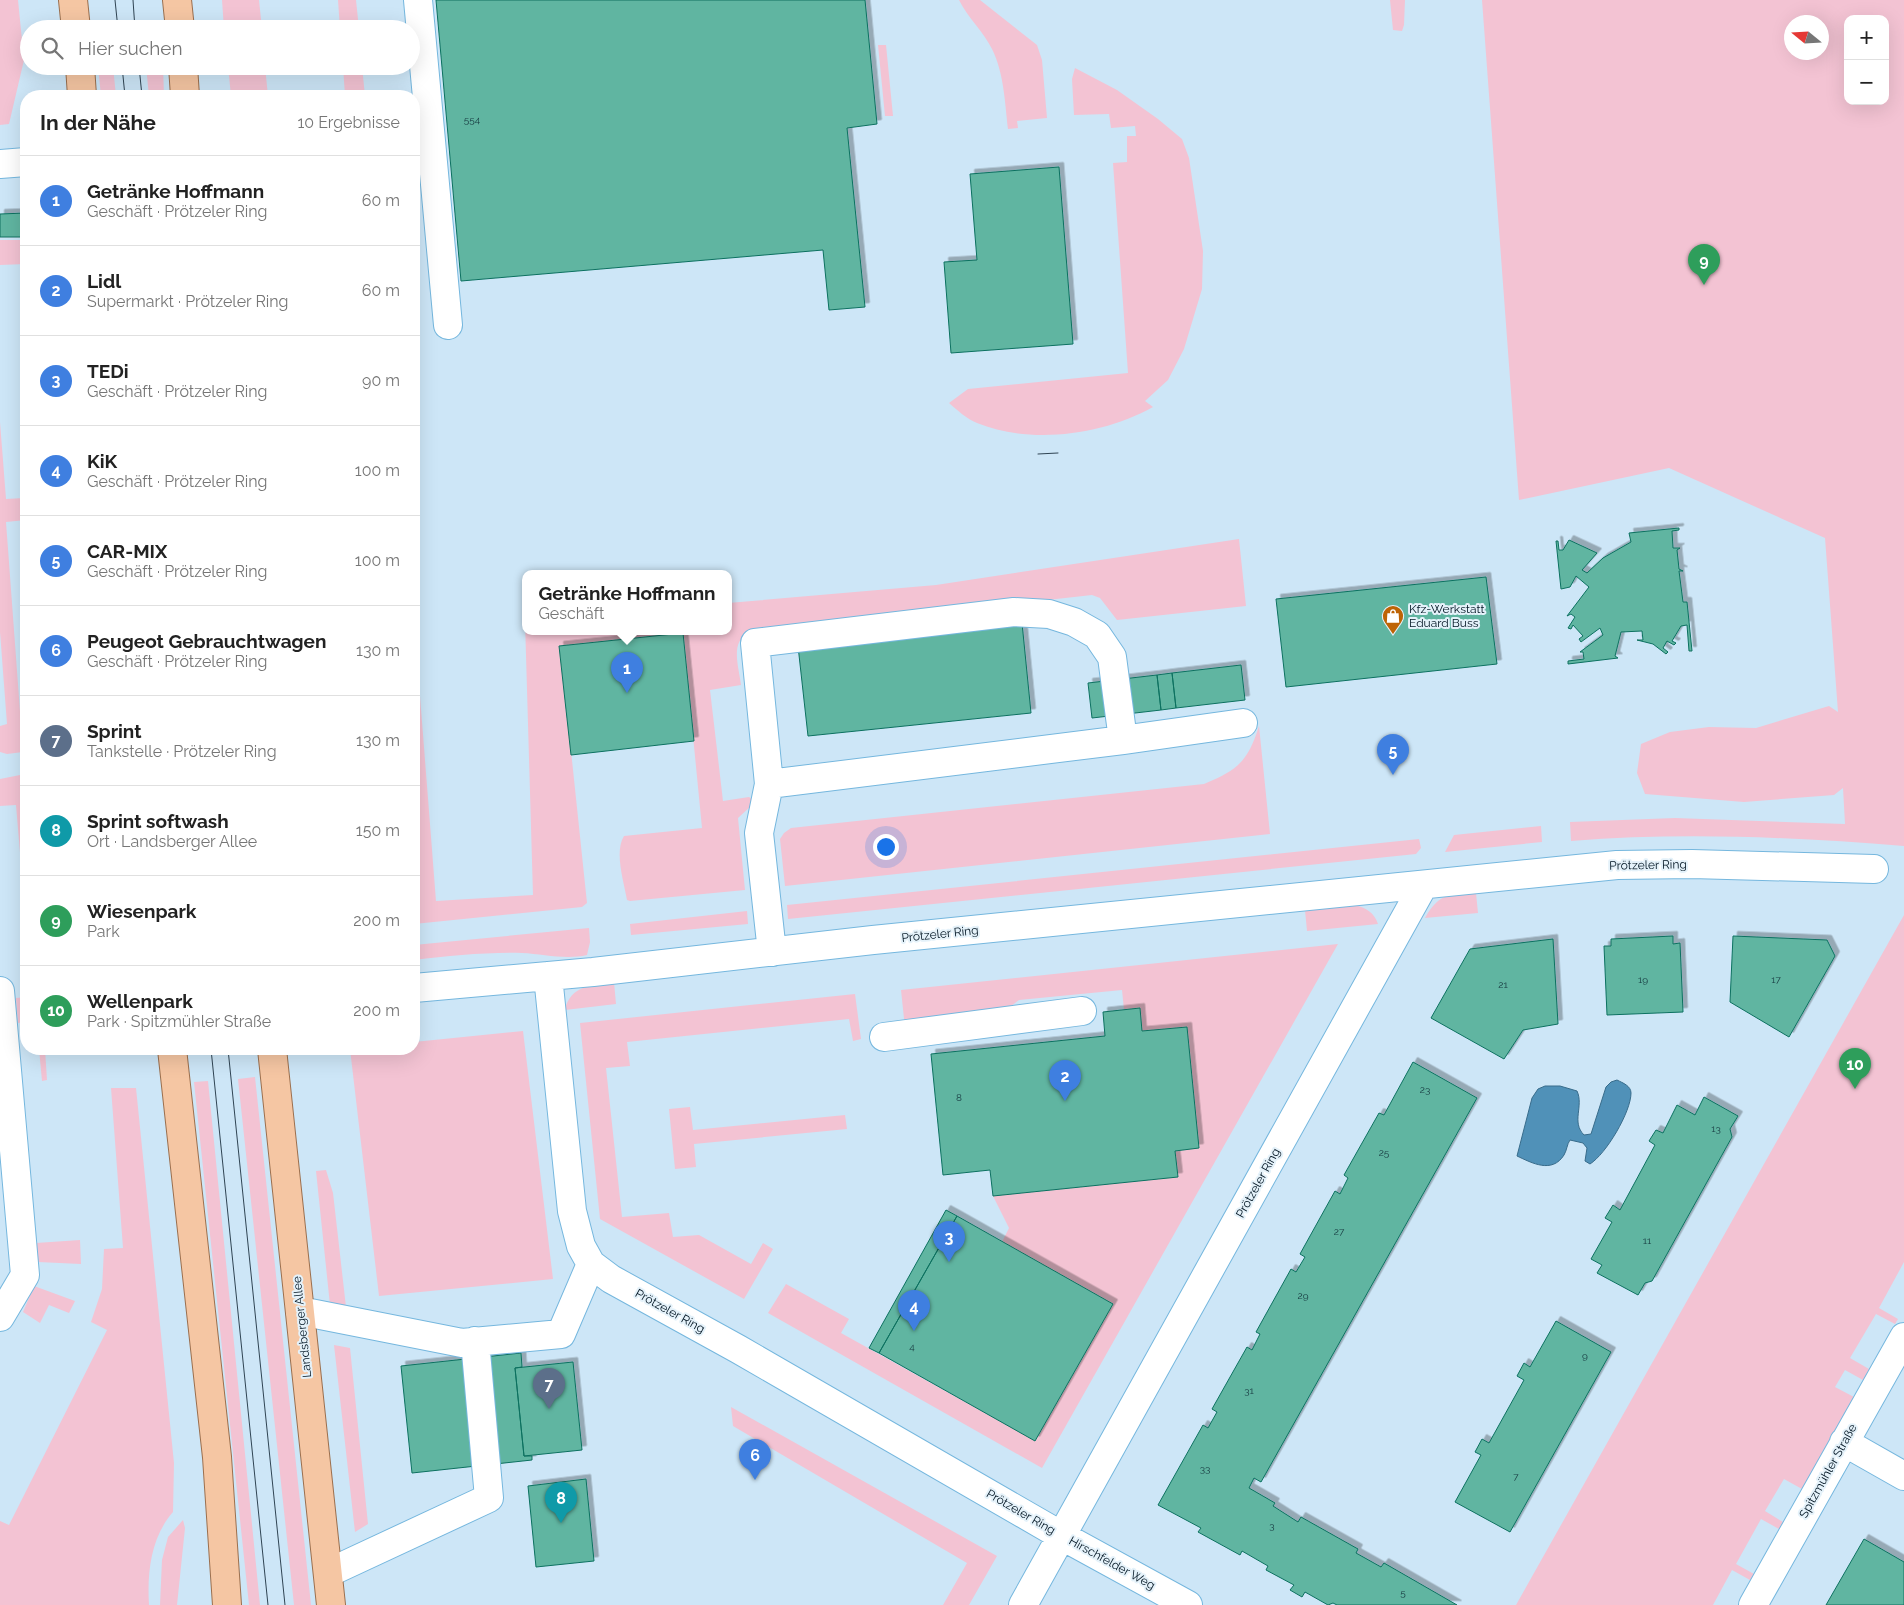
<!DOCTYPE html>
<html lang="de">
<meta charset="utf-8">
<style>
:root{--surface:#fff;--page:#f2f2f2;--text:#222;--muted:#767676;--line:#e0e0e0;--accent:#111827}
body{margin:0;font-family:Raleway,sans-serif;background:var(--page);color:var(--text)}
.controls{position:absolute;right:15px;top:15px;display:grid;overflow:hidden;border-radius:10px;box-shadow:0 5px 20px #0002}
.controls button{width:45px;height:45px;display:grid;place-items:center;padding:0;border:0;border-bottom:1px solid var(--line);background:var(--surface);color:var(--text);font:25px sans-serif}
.compass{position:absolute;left:1784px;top:15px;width:45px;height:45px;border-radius:50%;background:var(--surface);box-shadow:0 5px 20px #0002;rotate:288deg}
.you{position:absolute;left:885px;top:846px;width:18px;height:18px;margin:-12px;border:4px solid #fff;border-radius:50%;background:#1a73e8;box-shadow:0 0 0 8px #1a73e833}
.badge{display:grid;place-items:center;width:32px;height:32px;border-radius:50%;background:var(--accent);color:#fff;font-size:16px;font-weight:700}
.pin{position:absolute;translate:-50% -41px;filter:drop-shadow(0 1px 2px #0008)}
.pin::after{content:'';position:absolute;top:26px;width:18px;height:15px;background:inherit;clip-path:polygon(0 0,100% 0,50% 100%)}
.popup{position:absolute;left:522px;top:570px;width:210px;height:65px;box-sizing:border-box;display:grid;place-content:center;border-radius:10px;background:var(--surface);filter:drop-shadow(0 1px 4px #0005);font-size:16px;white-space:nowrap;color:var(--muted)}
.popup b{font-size:19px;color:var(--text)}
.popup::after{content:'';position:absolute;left:50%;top:100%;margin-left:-10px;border:10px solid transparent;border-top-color:var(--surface)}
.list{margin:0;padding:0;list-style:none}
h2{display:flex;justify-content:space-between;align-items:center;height:65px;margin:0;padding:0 20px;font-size:21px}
h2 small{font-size:16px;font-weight:400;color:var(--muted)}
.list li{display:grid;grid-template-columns:32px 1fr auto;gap:15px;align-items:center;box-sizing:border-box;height:90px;padding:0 20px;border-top:1px solid var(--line)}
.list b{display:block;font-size:19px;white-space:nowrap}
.list p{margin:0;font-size:16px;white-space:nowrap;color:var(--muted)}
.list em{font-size:16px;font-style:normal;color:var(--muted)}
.icon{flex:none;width:28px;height:28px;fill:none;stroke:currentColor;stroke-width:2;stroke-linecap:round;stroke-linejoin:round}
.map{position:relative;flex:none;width:1904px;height:1605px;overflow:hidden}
.search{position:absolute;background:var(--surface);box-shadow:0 5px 20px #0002;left:20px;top:20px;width:400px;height:55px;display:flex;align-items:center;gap:12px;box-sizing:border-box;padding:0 18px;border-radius:28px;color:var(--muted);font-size:19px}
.panel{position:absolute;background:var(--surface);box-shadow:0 5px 20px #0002;left:20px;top:90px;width:400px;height:965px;border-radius:20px}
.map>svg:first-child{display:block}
.green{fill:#f3c3d3;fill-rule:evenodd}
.water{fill:#5091b8;stroke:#386c8b}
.building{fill:#60b5a1;stroke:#0e7160;filter:url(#shadow)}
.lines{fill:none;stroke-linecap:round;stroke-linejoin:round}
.minor-casing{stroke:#75b7de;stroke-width:30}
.major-casing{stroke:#9b6f4e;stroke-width:30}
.minor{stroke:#fff;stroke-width:28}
.major{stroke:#f5c6a3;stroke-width:28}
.tram{stroke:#2f4453;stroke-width:1}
.labels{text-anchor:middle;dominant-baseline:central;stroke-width:4;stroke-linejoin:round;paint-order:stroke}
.number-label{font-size:10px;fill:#183c42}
.poi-label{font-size:12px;fill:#001422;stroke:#e5f2fa;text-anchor:start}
.street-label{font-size:12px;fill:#001422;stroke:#e5f2fa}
</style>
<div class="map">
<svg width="1904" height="1605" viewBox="0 0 1904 1605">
<defs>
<filter id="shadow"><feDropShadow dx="4.5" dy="-4.5" stdDeviation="0" flood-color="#0004"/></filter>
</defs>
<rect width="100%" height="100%" fill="#cde6f7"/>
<path class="green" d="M 0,0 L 18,0 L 24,60 L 9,124 L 0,125 Z
M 222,0 L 259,0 L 262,29 L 224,29 Z
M 338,0 L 356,0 L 359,29 L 340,29 Z
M 959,0 L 980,0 L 1037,45 L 1042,60 L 1047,118 L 1017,121 L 1018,128 L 1008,129 C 1005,103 1004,73 992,49 C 983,31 968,18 959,0 Z
M 1390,0 L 1405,0 L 1404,25 L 1402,31 L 1393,30 Z
M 1482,0 L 1904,0 L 1904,846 C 1793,837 1682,832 1571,841 L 1570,822 L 1675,818 L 1845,824 L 1843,788 L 1834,795 L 1744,802 L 1645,794 L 1637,773 L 1641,744 L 1670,732 L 1709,727 L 1756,728 L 1829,706 L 1838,712 L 1825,538 L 1669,468 L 1519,500 ZM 1848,19 L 1885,19 L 1885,101 L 1848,101 ZM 1792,22 L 1822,22 L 1822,52 L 1792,52 Z
M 878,45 L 886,45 L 893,116 L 885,116 Z
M 98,66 L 113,66 L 116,96 L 101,96 Z
M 146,66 L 163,66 L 164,96 L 149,96 Z
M 228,66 L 265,66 L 268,96 L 231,96 Z
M 343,66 L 362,66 L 365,96 L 345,96 Z
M 1075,68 L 1117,90 L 1158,119 L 1182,139 L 1189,158 L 1203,251 L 1202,289 L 1184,349 L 1168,380 L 1145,401 L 1153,407 C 1103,435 1031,445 977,423 C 967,419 957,410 949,403 L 968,389 L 1128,373 L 1113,163 L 1127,162 L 1127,136 L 1136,136 L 1135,126 L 1111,128 L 1109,114 L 1074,115 L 1072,79 Z
M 0,240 L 20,240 L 26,243 L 26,264 L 0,265 Z
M 0,422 L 6,499 L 24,498 L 26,520 L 6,522 L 23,752 L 7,754 L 0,752 L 0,726 L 7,724 L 0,632 Z
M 1239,539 L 1246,606 L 1117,620 L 1100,598 L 1092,595 L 750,633 C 729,640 739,667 741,685 L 710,690 L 723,801 L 749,797 L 752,799 L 751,806 L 738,818 L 745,890 L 630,901 L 627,900 C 624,882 614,852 624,836 L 702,828 L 683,633 L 560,646 L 587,903 L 582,907 L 414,924 L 414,619 L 436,901 L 533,895 L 525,621 L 526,632 L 728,632 L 728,603 L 936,585 Z
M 1259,726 L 1270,834 L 785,886 L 780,839 L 784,833 L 791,828 L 1204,784 C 1238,770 1248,761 1259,726 Z
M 25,774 L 26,791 L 26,924 L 16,805 L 0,806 L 0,779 Z
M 1541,826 L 1542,842 L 1445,852 L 1454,835 Z
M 1419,839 L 1421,848 L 1416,854 L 788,919 L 787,905 Z
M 1476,893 L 1478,913 L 1425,918 C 1439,893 1450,894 1476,893 Z
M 1355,905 C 1366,908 1374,912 1378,924 L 1307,931 L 1305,910 Z
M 747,911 L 748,924 L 631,935 L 630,924 Z
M 1904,915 L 1904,1262 L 1879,1308 L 1898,1319 L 1895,1324 L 1876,1314 L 1850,1358 L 1869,1369 L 1863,1380 L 1845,1370 L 1835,1387 L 1854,1397 L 1802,1489 L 1784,1479 L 1765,1511 L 1783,1522 L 1779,1529 L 1761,1519 L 1736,1564 L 1754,1574 L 1750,1580 L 1732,1570 L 1713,1605 L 1516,1605 Z
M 589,928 L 590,942 L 587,955 C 566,960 543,954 522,953 C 486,952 450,956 414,960 L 414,945 Z
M 1338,944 L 1042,1468 L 768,1313 L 786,1284 L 849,1319 L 841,1333 L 1035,1441 L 1113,1304 L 1002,1242 L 1009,1228 L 993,1196 L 1178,1177 L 1175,1151 L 1199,1148 L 1187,1027 L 1142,1031 L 1124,1010 L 1122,990 L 1019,1000 L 998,1016 L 905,1028 L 901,990 Z
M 614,982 L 616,1004 L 565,1010 C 570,985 593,985 614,982 Z
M 855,994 L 861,1039 L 853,1041 L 849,1019 L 627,1042 L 630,1066 L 606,1068 L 622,1217 L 669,1213 L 673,1237 L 699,1235 L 751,1264 L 763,1243 L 773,1249 L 744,1299 L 600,1219 L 580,1023 Z
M 26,997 L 26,1022 L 18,1023 L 16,998 Z
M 523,1031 L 553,1279 L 379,1296 L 350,1049 L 414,1049 L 414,1042 Z
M 39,1049 L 45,1049 L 47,1080 L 42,1081 Z
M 255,1077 L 311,1605 L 294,1605 L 238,1079 Z
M 208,1081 L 260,1605 L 249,1605 L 194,1082 Z
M 111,1088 L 136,1088 L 174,1463 L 173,1512 C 151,1537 147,1572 149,1605 L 0,1605 L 0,1521 L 9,1525 L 107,1330 L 91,1322 L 102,1289 L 104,1249 L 123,1248 Z
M 690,1107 L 693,1130 L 845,1115 L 847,1129 L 694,1144 L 696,1167 L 675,1169 L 669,1109 Z
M 326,1170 L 333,1193 L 346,1307 L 330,1305 L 316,1171 Z
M 80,1240 L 81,1264 L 38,1262 L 36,1243 Z
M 34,1286 L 75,1301 L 69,1313 L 49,1305 L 40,1323 L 23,1312 Z
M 334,1345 L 350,1348 L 368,1524 L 355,1532 Z
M 731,1407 L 997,1556 L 969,1605 L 943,1605 L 967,1563 L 733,1426 Z
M 183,1520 L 185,1528 L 177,1605 L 160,1605 L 162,1560 L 168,1537 Z"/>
<path class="water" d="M 1617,1080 C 1623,1083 1631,1086 1631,1093 C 1631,1112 1606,1154 1590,1164 L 1585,1161 L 1587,1148 L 1583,1143 L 1570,1140 C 1567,1144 1567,1150 1564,1155 C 1552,1174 1532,1163 1517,1156 L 1532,1098 L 1538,1089 L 1545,1086 L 1560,1086 L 1577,1091 C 1584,1106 1571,1122 1584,1135 L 1591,1134 L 1606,1087 L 1611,1082 Z"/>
<path class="building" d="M 436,0 L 865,0 L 877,124 L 847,128 L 865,307 L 829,310 L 823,250 L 461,281 Z
M 1059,167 L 1073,344 L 951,353 L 944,262 L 977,260 L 970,174 Z
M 26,213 L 26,237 L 0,237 L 0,214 Z
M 1679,528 L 1679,530 L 1672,531 L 1673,548 L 1680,548 L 1677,550 L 1679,569 L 1683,571 L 1679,571 L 1683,602 L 1687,602 L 1692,651 L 1689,651 L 1687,625 L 1681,626 L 1672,641 L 1676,643 L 1674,645 L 1667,641 L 1663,648 L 1668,652 L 1666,654 L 1653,644 L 1637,640 L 1643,640 L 1642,631 L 1621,632 L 1615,656 L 1618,658 L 1568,664 L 1568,661 L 1584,659 L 1583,652 L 1580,652 L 1603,635 L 1600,628 L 1581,642 L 1579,639 L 1583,636 L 1573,625 L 1571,629 L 1568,628 L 1575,617 L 1571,614 L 1567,616 L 1589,587 L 1576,576 L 1570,587 L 1561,589 L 1556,541 L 1558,541 L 1559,550 L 1563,550 L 1569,540 L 1597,553 L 1582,570 L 1587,573 L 1603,558 L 1631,542 L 1629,533 Z
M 1486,577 L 1497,664 L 1286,687 L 1276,599 Z
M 1022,623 L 1031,713 L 808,736 L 798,646 Z
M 683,633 L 694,741 L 571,755 L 559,646 Z
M 1241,665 L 1245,700 L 1176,708 L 1172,673 Z
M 1172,673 L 1176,708 L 1161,710 L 1157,675 Z
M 1157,675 L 1161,710 L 1092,718 L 1088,683 Z
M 1673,936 L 1673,944 L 1680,943 L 1683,1012 L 1607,1015 L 1604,946 L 1611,946 L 1611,939 Z
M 1733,936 L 1827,940 L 1835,956 L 1789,1037 L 1730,1002 Z
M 1553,939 L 1558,1024 L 1523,1030 L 1504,1059 L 1431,1018 L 1470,949 Z
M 1140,1008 L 1142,1031 L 1187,1027 L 1199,1148 L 1175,1151 L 1178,1177 L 993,1196 L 990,1170 L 943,1175 L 931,1054 L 1105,1036 L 1103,1012 Z
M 1413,1062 L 1477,1098 L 1261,1482 L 1254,1478 L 1249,1488 L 1275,1503 L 1273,1506 L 1298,1522 L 1301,1517 L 1358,1549 L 1356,1553 L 1381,1567 L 1384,1563 L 1457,1605 L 1337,1605 L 1333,1603 L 1328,1605 L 1305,1592 L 1302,1597 L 1290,1590 L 1294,1585 L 1266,1570 L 1268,1566 L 1242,1551 L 1240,1555 L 1198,1532 L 1201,1528 L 1158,1505 L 1203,1425 L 1208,1428 L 1217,1412 L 1212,1409 L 1247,1347 L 1252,1350 L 1260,1334 L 1256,1332 L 1291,1269 L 1296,1272 L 1305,1257 L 1300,1254 L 1335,1191 L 1340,1194 L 1348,1178 L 1344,1175 L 1379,1113 L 1384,1115 Z
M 1704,1097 L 1738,1116 L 1730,1129 L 1732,1137 L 1652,1281 L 1645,1283 L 1638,1295 L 1597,1273 L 1602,1265 L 1591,1259 L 1612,1222 L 1605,1218 L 1613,1205 L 1620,1210 L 1655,1145 L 1649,1141 L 1656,1130 L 1663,1133 L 1677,1105 L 1695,1115 Z
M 946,1210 L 957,1216 L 879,1353 L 869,1348 Z
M 957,1216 L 1113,1304 L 1035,1441 L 879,1353 Z
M 1556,1321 L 1611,1352 L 1510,1532 L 1455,1502 L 1481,1455 L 1475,1452 L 1482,1439 L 1489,1443 L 1524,1380 L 1517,1376 L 1524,1363 L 1530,1367 Z
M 521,1353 L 522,1367 L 515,1368 L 524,1456 L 532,1456 L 532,1460 L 412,1473 L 401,1366 Z
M 573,1362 L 582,1450 L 524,1456 L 515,1368 Z
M 586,1479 L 594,1561 L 536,1567 L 528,1486 Z
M 1864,1539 L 1904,1562 L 1904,1605 L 1826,1605 Z"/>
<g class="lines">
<g class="minor-casing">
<path id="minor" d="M 418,0 L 448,325
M 0,164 L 26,162
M 769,784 L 1123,740 L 1243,723
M 772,952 L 759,833 L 769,784 L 755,643 L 1014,612 L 1049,614 L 1074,622 L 1097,635 L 1112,657 L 1123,740
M 548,976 L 572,1211 L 581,1246 L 591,1264 L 611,1279 L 738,1349 L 1062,1536 L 1188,1605
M 414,988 L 593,972 L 873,940 L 1617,865 L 1692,864 L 1874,869
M 0,991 L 25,1275 L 0,1317
M 884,1037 L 1082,1011
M 300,1311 L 462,1343 L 561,1334 L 591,1264
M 1844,1442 L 1904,1476
M 328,1573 L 489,1498 L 475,1341
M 1023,1605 L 1423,886
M 1753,1605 L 1904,1337"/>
</g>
<g class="major-casing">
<path id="major" d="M 73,0 L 76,29
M 177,0 L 180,29
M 80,66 L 82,96
M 183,66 L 185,96
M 172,1049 L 217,1457 L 227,1605
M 272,1049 L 331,1605"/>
</g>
<use href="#minor" class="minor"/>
<use href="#major" class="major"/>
<path class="tram" d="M 115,0 L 118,29
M 133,0 L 135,29
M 122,66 L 125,96
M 139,66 L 142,96
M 1038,454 L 1058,453
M 211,1049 L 268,1605
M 228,1049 L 285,1605"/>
</g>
<defs>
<g id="shop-pin" transform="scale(1.125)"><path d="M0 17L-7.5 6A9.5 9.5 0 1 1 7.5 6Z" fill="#be6405" stroke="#e5f2fa"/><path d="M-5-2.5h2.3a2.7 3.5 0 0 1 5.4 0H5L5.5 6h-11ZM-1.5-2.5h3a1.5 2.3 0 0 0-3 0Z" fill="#fff"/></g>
</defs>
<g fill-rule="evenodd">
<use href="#shop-pin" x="1393" y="616"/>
</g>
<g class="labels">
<g class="number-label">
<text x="472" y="119">554</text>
<text x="1643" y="979">19</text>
<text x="1776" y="979">17</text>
<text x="1503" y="984">21</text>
<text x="1425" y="1089">23</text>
<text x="959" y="1097">8</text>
<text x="1716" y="1128">13</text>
<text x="1384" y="1152">25</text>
<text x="1339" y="1231">27</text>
<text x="1647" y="1240">11</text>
<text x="1303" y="1295">29</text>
<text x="912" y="1346">4</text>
<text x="1585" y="1355">9</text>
<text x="1249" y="1390">31</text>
<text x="1205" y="1468">33</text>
<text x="1516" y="1476">7</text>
<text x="1272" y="1525">3</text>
<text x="1403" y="1592">5</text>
</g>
<g class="poi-label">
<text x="1409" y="609">Kfz-Werkstatt<tspan x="1409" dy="14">Eduard Buss</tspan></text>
</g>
<g class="street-label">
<text transform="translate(1648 865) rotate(-1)">Prötzeler Ring</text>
<text transform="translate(940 934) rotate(-6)">Prötzeler Ring</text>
<text transform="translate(1258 1183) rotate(-61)">Prötzeler Ring</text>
<text transform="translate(670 1311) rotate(29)">Prötzeler Ring</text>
<text transform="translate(302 1327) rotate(-96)">Landsberger Allee</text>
<text transform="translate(1828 1471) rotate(-61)">Spitzmühler Straße</text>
<text transform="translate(1021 1512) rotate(30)">Prötzeler Ring</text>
<text transform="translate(1112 1563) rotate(29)">Hirschfelder Weg</text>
</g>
</g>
</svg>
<div class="controls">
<button>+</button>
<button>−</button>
</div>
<svg class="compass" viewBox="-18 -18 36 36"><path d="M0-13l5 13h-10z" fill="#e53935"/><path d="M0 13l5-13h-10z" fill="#767676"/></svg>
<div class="you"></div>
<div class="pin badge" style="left:627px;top:693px;background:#3f7fe0">1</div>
<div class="popup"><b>Getränke Hoffmann</b>Geschäft</div>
<div class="pin badge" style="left:1065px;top:1101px;background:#3f7fe0">2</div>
<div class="pin badge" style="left:949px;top:1262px;background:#3f7fe0">3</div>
<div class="pin badge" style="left:914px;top:1331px;background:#3f7fe0">4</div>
<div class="pin badge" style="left:1393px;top:775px;background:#3f7fe0">5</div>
<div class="pin badge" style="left:755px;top:1480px;background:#3f7fe0">6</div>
<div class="pin badge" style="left:549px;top:1409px;background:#5c6f8a">7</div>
<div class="pin badge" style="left:561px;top:1523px;background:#0f9aa8">8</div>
<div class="pin badge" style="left:1704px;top:285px;background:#2e9e5b">9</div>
<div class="pin badge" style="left:1855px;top:1089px;background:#2e9e5b">10</div>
<div class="search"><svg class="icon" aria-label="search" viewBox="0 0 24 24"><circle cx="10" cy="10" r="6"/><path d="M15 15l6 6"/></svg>Hier suchen</div>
<section class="panel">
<h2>In der Nähe<small>10 Ergebnisse</small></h2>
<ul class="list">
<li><span class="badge" style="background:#3f7fe0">1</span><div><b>Getränke Hoffmann</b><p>Geschäft · Prötzeler Ring</p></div><em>60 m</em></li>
<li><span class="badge" style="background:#3f7fe0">2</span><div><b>Lidl</b><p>Supermarkt · Prötzeler Ring</p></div><em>60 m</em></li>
<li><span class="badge" style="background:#3f7fe0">3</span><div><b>TEDi</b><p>Geschäft · Prötzeler Ring</p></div><em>90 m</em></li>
<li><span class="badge" style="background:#3f7fe0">4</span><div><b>KiK</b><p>Geschäft · Prötzeler Ring</p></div><em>100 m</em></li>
<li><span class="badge" style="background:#3f7fe0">5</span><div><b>CAR-MIX</b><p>Geschäft · Prötzeler Ring</p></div><em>100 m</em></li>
<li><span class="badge" style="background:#3f7fe0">6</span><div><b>Peugeot Gebrauchtwagen</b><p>Geschäft · Prötzeler Ring</p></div><em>130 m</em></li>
<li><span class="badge" style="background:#5c6f8a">7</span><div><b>Sprint</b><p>Tankstelle · Prötzeler Ring</p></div><em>130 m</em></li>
<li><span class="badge" style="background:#0f9aa8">8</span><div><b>Sprint softwash</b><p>Ort · Landsberger Allee</p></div><em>150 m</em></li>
<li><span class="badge" style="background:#2e9e5b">9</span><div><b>Wiesenpark</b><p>Park</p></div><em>200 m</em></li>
<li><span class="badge" style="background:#2e9e5b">10</span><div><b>Wellenpark</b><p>Park · Spitzmühler Straße</p></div><em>200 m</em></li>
</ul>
</section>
</div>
